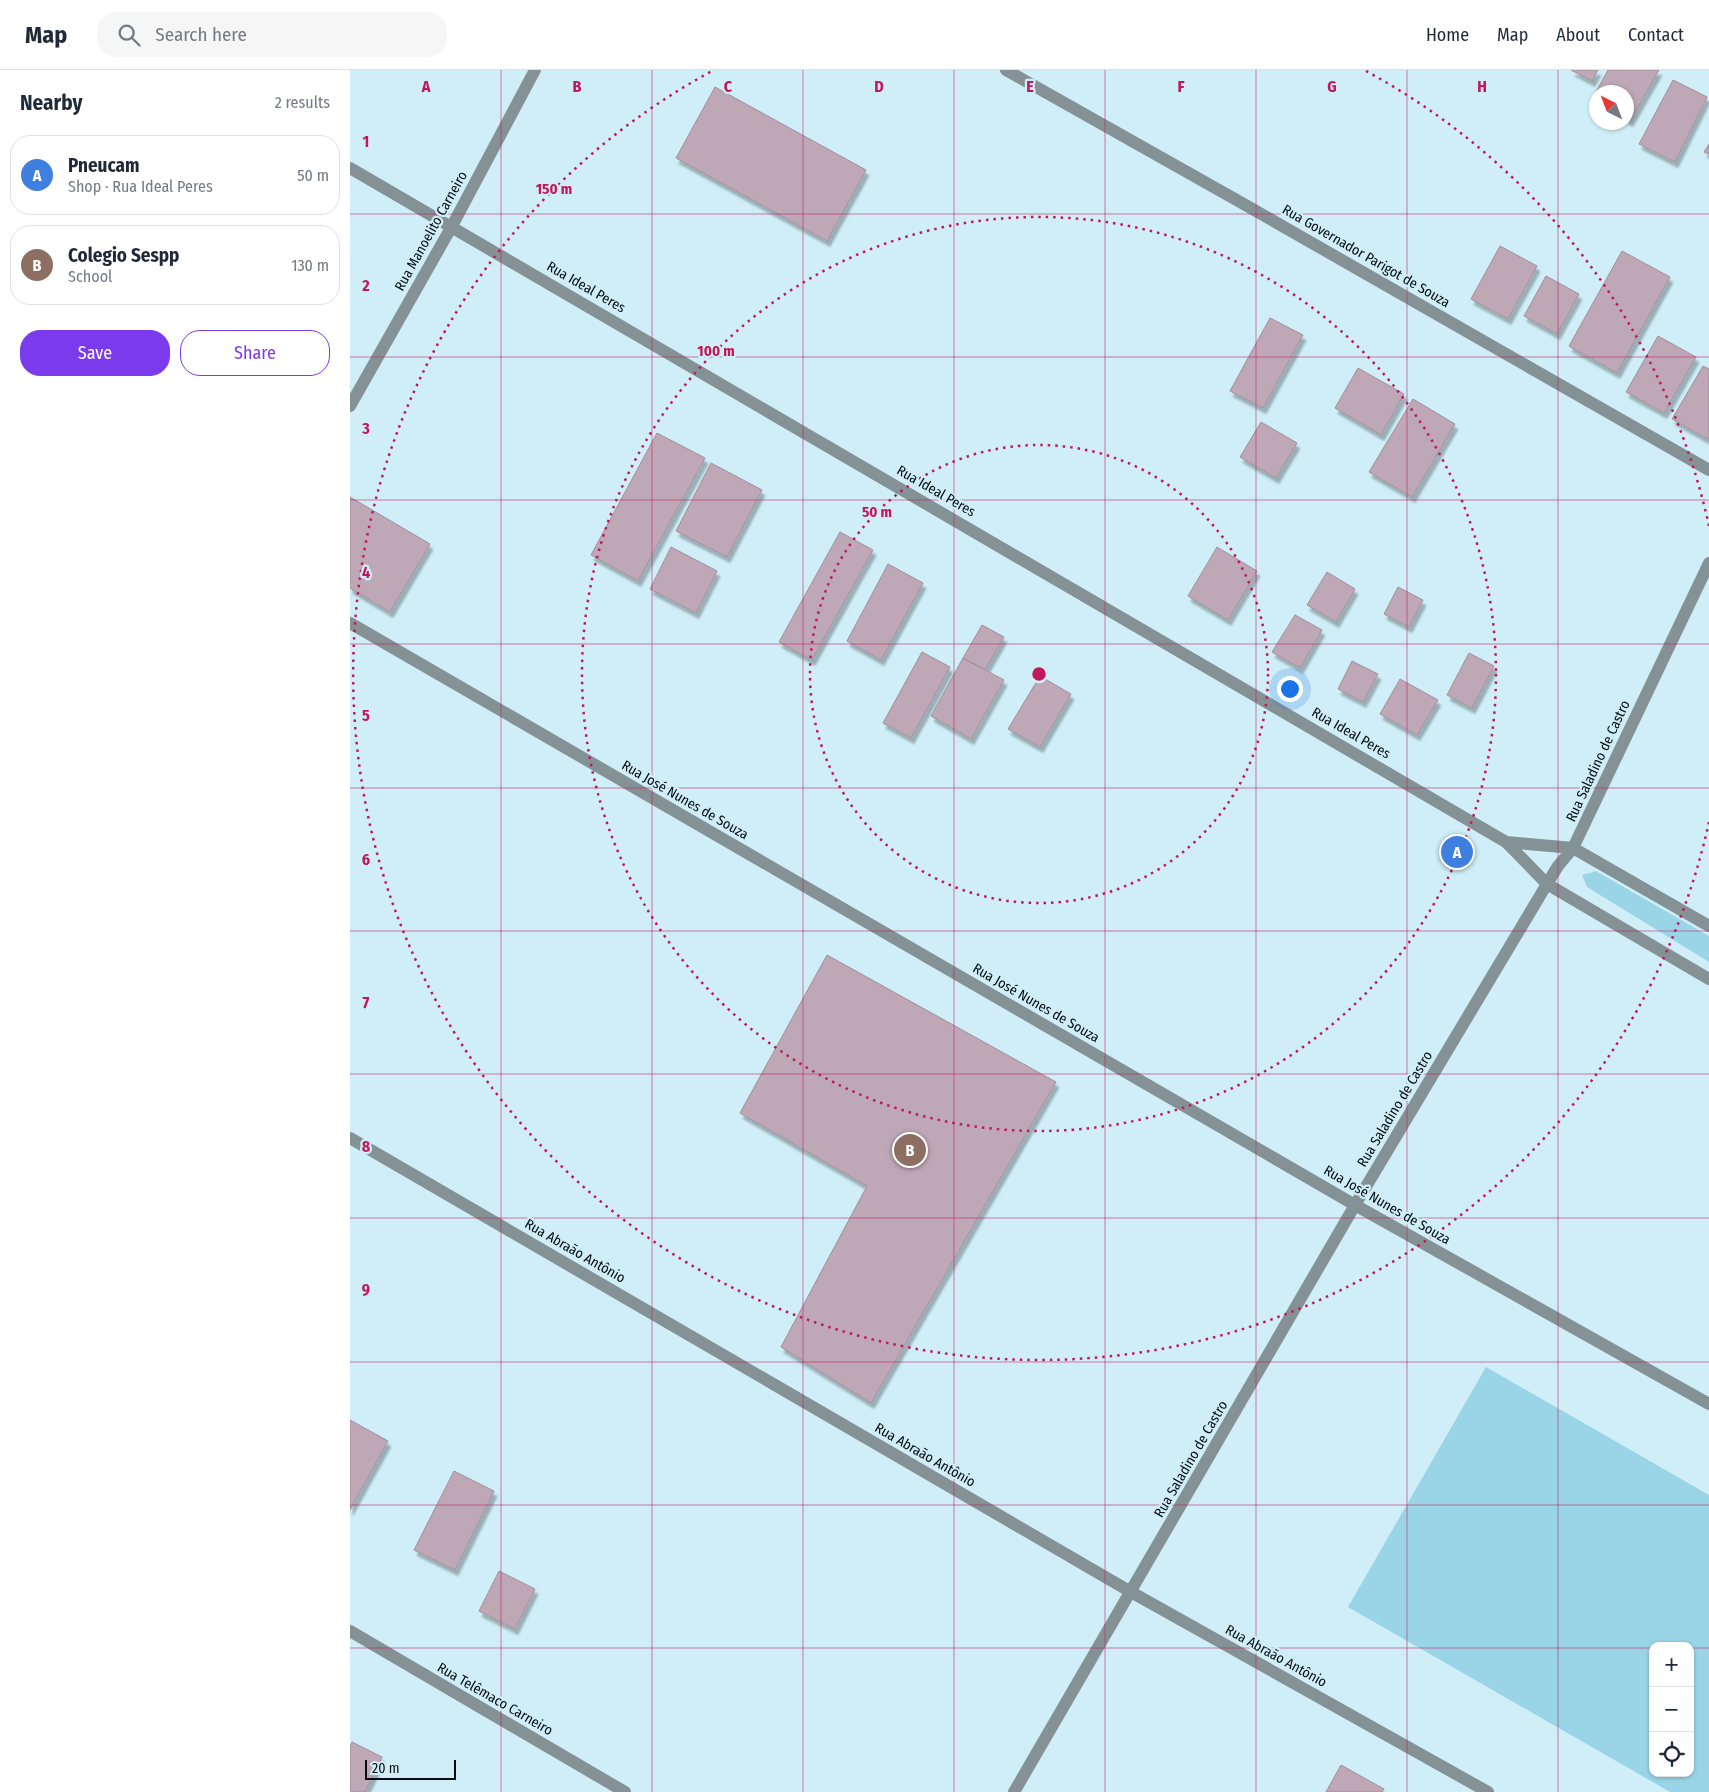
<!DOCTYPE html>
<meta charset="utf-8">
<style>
:root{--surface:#fff;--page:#f6f6f7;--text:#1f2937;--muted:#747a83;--line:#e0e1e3;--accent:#7c3aed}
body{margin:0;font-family:"Fira Sans Condensed",sans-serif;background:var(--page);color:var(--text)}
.controls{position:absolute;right:15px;bottom:15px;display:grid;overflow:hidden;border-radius:10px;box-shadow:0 1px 4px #0004}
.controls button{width:45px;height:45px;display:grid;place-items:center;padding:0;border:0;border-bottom:1px solid var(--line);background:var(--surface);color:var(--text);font:25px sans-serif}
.compass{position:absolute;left:1239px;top:15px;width:45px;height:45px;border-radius:50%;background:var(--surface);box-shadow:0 1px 4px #0004;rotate:318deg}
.scale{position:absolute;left:15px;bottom:12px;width:91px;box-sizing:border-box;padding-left:5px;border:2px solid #040d10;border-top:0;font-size:14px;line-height:18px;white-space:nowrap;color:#040d10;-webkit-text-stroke:4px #d0eef7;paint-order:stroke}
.you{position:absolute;left:939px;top:618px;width:18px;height:18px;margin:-12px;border:4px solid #fff;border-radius:50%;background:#1a73e8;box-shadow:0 0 0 8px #1a73e833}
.badge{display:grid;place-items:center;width:32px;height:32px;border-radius:50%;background:var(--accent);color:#fff;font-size:16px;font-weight:700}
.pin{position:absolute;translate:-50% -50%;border:2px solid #fff;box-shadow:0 1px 5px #0006}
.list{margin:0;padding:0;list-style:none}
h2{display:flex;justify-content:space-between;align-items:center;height:65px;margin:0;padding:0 20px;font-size:21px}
h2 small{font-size:16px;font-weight:400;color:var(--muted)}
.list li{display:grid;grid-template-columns:32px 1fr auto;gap:15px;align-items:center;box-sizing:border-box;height:80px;margin:0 10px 10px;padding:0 10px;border:1px solid var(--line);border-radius:20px}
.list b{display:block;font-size:19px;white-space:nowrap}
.list p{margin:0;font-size:16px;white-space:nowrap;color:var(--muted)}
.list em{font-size:16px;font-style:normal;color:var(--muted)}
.actions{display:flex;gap:10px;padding:15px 20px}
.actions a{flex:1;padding:11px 0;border:1px solid var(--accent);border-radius:20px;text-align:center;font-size:18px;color:var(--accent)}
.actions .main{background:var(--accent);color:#fff}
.icon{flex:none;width:28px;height:28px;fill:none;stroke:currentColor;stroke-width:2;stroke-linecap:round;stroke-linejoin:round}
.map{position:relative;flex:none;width:1359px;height:1722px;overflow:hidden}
header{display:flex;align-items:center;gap:30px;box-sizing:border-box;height:70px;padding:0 25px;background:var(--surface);border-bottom:1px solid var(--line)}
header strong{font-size:24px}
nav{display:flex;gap:28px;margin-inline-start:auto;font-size:18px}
.search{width:350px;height:45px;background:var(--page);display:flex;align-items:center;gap:12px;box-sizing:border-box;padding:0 18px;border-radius:20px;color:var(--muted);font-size:19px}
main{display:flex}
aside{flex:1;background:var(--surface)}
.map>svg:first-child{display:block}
.green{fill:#99d5e7;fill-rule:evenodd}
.building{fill:#bfa8b6;stroke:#a38d9b;filter:url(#shadow)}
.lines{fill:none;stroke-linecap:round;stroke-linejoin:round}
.minor{stroke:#859295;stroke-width:12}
.grid{fill:none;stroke:#c2185b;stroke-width:1;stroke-opacity:0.55}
.ring{fill:none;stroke:#c2185b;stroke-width:2.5;stroke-dasharray:2.5 5}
.labels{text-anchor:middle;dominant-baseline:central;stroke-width:4.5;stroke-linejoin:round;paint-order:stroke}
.street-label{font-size:14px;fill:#040d10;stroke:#d0eef7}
.grid-label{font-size:16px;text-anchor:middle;font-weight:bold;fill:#c2185b;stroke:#d0eef7;stroke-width:4.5;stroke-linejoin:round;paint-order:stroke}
.centre{fill:#c2185b;stroke:#d0eef7;stroke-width:2.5}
.ring-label{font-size:15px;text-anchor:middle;font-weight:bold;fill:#c2185b;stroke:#d0eef7;stroke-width:4.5;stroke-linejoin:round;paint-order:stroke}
</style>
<header>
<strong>Map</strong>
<div class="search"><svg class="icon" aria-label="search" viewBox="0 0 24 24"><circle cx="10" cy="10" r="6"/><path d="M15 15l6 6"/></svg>Search here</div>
<nav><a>Home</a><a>Map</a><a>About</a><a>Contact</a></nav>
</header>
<main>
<aside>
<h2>Nearby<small>2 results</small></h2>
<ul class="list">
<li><span class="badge" style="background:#3f7fe0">A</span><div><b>Pneucam</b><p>Shop · Rua Ideal Peres</p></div><em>50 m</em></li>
<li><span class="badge" style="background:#8d6e63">B</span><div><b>Colegio Sespp</b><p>School</p></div><em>130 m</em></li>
</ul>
<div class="actions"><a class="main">Save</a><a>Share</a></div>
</aside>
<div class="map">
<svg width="1359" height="1722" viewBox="0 0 1359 1722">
<defs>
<filter id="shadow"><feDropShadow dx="3" dy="5.5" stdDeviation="1" flood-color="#0004"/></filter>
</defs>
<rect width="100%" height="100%" fill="#d0eef7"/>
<path class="green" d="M 1246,801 L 1359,866 L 1359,892 L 1237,817 L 1232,805 Z
M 1136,1297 L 1359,1425 L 1359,1722 L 1320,1722 L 998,1537 ZM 1303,1576 L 1340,1576 L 1340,1703 L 1303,1703 Z"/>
<path class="building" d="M 1221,0 L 1248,0 L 1242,11 Z
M 1258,0 L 1309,0 L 1280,51 L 1276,49 L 1276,22 L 1246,22 L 1246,31 L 1242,29 Z
M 1323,10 L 1357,27 L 1325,92 L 1289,74 Z
M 365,17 L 516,100 L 477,171 L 326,88 Z
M 1359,74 L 1359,84 L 1354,82 Z
M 1150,176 L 1187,196 L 1158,249 L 1121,229 Z
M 1272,181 L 1320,207 L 1267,303 L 1219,276 Z
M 1196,206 L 1229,224 L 1207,264 L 1174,246 Z
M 920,248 L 953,265 L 913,338 L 880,321 Z
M 1308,266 L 1346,287 L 1314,343 L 1276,322 Z
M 1353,296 L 1359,299 L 1359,370 L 1322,349 Z
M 1008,298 L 1054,324 L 1031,365 L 985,338 Z
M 1063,329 L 1105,354 L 1062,427 L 1019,402 Z
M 911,352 L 947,373 L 926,408 L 890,387 Z
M 307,363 L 355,388 L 288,511 L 241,485 Z
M 361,393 L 412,420 L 377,487 L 326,461 Z
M 0,427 L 80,474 L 40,542 L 0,518 Z
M 490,462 L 523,480 L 462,590 L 429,572 Z
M 321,477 L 367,501 L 346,543 L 300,519 Z
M 867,477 L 907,501 L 878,550 L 838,526 Z
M 538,494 L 573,513 L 531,590 L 497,571 Z
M 977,502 L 1005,519 L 986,552 L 957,535 Z
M 1048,517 L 1073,530 L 1059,557 L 1034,544 Z
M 945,545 L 972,560 L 950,598 L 922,582 Z
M 632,555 L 654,567 L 635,600 L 613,588 Z
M 572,582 L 600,597 L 561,668 L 533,653 Z
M 1119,583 L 1144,596 L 1122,638 L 1097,625 Z
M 613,588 L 654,610 L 621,669 L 581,646 Z
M 1002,591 L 1028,604 L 1013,632 L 988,619 Z
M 690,606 L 721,624 L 690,677 L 658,659 Z
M 1050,609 L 1088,630 L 1067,665 L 1030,644 Z
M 477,885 L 706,1012 L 521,1333 L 431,1277 L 517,1116 L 390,1043 Z
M 0,1350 L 38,1371 L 0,1440 Z
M 104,1401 L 144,1421 L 105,1500 L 64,1480 Z
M 149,1501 L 185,1519 L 165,1559 L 129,1541 Z
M 2,1672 L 32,1687 L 15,1722 L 0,1722 L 0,1677 Z
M 991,1695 L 1034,1719 L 1032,1722 L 976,1722 Z"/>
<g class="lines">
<path class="minor" d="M 656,0 L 899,137 L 1359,400
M 0,98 L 1156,772 L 1197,814 L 1359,909
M 0,336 L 102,156 L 185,0
M 0,553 L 1005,1135 L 1359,1334
M 1156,772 L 1223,778 L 1359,856
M 0,1068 L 781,1522 L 1138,1722
M 0,1561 L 275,1722
M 664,1722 L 1005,1135 L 1197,814 L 1208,796 L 1223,778 L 1359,493"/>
</g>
<path class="grid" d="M 151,0 L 151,1722M 302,0 L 302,1722M 453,0 L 453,1722M 604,0 L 604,1722M 755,0 L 755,1722M 906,0 L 906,1722M 1057,0 L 1057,1722M 1208,0 L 1208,1722M 0,144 L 1359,144M 0,287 L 1359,287M 0,430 L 1359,430M 0,574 L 1359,574M 0,718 L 1359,718M 0,861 L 1359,861M 0,1004 L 1359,1004M 0,1148 L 1359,1148M 0,1292 L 1359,1292M 0,1435 L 1359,1435M 0,1578 L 1303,1578M 1340,1578 L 1359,1578"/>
<g class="ring">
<circle cx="689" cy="604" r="229"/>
<circle cx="689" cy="604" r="457"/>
<path d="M1359 752A686 686 0 1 1 362 1M1016 1A686 686 0 0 1 1359 456"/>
</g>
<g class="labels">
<g class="street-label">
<text transform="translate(81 161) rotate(-61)">Rua Manoelito Carneiro</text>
<text transform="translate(1016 186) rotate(30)">Rua Governador Parigot de Souza</text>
<text transform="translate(236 217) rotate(30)">Rua Ideal Peres</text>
<text transform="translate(586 421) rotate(30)">Rua Ideal Peres</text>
<text transform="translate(1001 663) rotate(30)">Rua Ideal Peres</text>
<text transform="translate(1248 691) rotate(-65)">Rua Saladino de Castro</text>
<text transform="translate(335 730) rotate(30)">Rua José Nunes de Souza</text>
<text transform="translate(686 933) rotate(30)">Rua José Nunes de Souza</text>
<text transform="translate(1045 1039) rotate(-59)">Rua Saladino de Castro</text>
<text transform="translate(1037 1135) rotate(30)">Rua José Nunes de Souza</text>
<text transform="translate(225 1181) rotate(30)">Rua Abraão Antônio</text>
<text transform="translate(575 1385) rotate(30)">Rua Abraão Antônio</text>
<text transform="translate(841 1389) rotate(-60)">Rua Saladino de Castro</text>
<text transform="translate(926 1586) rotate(29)">Rua Abraão Antônio</text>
<text transform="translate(145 1629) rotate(30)">Rua Telêmaco Carneiro</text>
</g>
</g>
<g class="grid-label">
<text x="76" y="22">A</text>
<text x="227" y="22">B</text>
<text x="378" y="22">C</text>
<text x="529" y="22">D</text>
<text x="680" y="22">E</text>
<text x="831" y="22">F</text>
<text x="982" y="22">G</text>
<text x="1132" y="22">H</text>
<text x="16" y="77">1</text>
<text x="16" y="221">2</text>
<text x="16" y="364">3</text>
<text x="16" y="508">4</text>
<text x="16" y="651">5</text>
<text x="16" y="795">6</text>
<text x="16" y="938">7</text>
<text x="16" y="1082">8</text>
<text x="16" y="1225">9</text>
</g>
<circle cx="689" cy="604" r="8" class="centre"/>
<g class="ring-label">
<text x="204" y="124">150 m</text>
<text x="366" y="286">100 m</text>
<text x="527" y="447">50 m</text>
</g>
</svg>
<div class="controls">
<button>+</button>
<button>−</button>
<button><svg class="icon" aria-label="locate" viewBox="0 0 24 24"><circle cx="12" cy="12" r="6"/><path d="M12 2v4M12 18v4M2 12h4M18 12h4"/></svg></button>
</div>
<svg class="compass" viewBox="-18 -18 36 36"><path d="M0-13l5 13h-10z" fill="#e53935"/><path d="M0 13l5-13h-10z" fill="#747a83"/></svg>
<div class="scale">20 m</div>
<div class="you"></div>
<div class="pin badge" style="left:1107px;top:782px;background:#3f7fe0">A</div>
<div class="pin badge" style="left:560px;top:1080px;background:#8d6e63">B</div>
</div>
</main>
